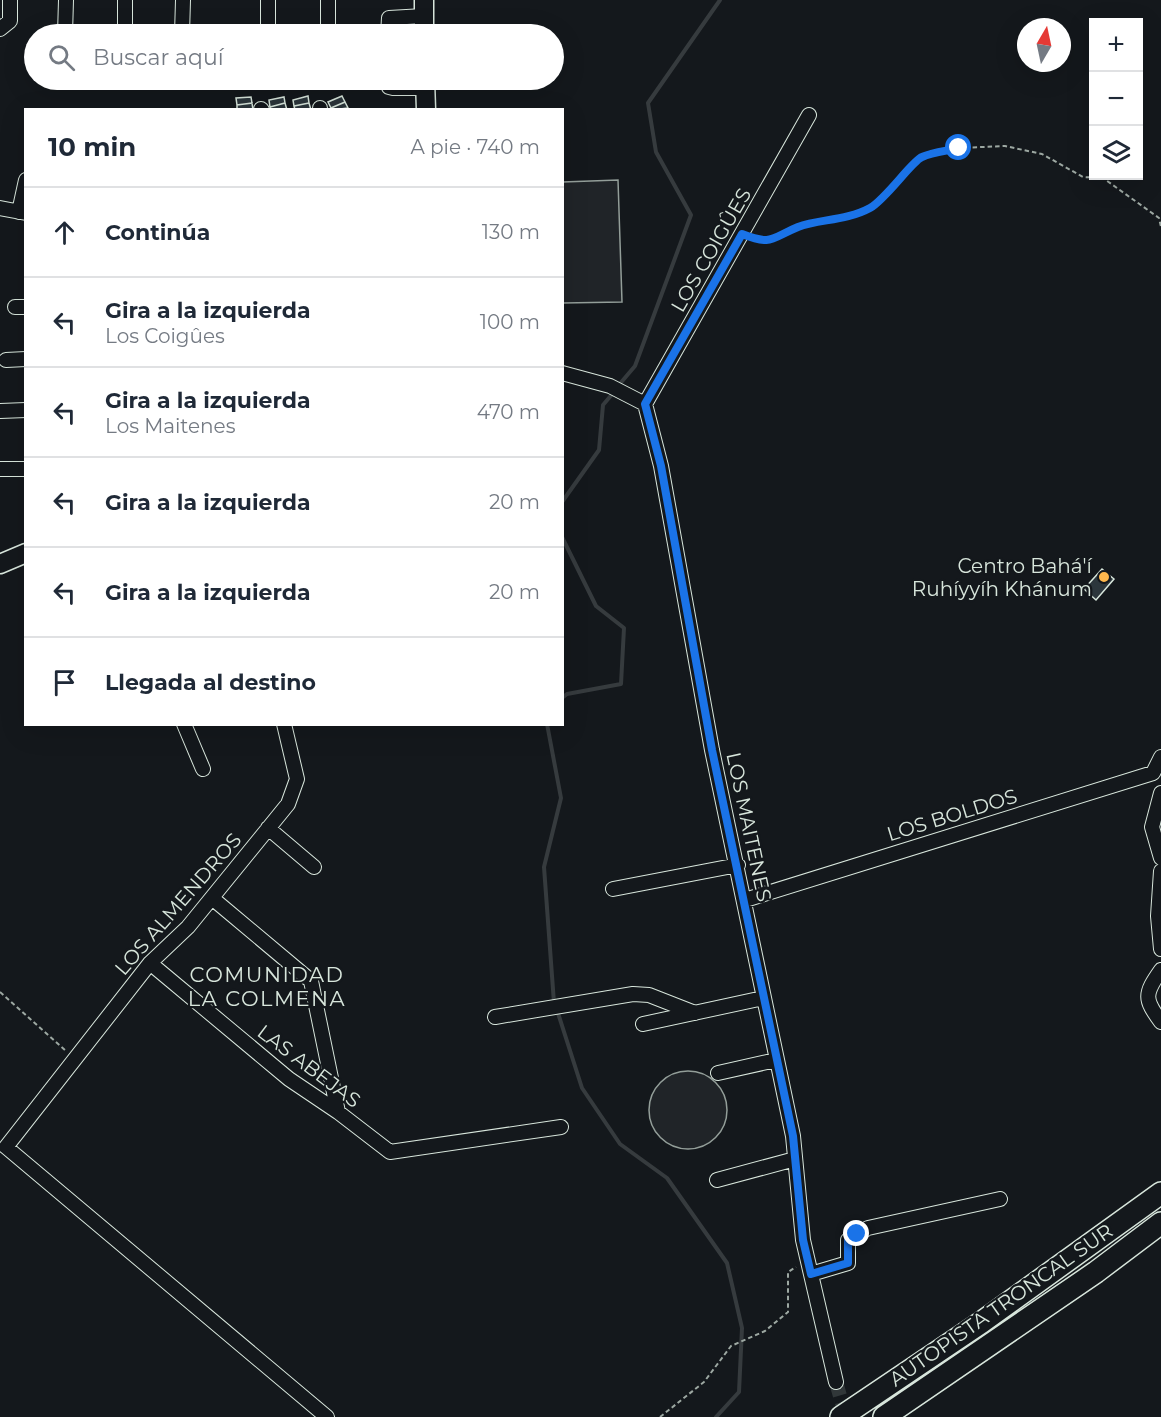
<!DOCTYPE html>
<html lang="es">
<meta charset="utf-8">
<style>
:root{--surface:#fff;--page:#f6f6f7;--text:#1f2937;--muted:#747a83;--line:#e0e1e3}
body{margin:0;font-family:Montserrat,sans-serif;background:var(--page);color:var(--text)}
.controls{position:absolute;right:18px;top:18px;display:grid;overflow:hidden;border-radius:0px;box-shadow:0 6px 24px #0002}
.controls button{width:54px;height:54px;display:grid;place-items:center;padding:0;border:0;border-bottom:2px solid var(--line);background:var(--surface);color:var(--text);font:30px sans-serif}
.compass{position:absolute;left:1017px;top:18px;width:54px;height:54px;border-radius:50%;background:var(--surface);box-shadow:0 6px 24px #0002;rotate:9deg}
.stop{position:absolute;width:18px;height:18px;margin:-14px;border:4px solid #1a73e8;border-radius:50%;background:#fff}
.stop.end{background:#1a73e8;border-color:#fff;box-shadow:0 2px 6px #0008}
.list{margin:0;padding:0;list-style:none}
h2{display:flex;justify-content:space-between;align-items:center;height:78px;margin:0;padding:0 24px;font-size:26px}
h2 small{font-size:20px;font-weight:400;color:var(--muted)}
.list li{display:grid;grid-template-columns:39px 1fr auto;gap:18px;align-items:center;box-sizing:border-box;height:90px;padding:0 24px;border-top:2px solid var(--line)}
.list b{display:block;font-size:22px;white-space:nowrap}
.list p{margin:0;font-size:20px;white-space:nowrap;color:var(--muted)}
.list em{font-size:20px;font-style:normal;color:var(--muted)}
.icon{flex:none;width:33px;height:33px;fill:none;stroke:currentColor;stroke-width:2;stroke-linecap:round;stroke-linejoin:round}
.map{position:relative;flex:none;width:1161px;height:1417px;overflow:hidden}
.search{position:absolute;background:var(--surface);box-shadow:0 6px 24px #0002;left:24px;top:24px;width:540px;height:66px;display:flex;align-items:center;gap:15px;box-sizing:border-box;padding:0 21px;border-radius:33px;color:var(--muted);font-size:22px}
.panel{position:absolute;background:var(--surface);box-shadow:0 6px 24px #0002;left:24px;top:108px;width:540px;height:618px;border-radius:0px}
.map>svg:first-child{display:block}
.green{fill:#202428;stroke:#939e99;stroke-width:1.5}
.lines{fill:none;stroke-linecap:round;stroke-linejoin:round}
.stream{stroke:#363b3e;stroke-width:4}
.building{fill:#2c363c;stroke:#d8e6dc;stroke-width:1.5}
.minor-tunnel{stroke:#313739;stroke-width:14;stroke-dasharray:14 7;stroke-linecap:butt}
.minor-casing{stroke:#d8e6dc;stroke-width:16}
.major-casing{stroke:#d8e6dc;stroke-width:21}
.highway-casing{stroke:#d8e6dc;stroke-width:24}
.path{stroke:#9da8a2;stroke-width:2;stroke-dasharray:4.5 3;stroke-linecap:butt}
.minor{stroke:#14181c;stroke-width:14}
.major{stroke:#14181c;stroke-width:18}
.highway{stroke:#14181c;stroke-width:21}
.route{stroke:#1a73e8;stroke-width:8}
.poi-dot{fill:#ffb74d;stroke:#14181c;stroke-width:2}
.labels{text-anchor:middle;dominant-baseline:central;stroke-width:4.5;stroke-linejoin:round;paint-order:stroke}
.street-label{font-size:20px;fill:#d8e6dc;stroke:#14181c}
.poi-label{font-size:20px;fill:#d8e6dc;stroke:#14181c;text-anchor:end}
.neighbourhood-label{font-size:21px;letter-spacing:1.5px;fill:#d8e6dc;stroke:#14181c}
</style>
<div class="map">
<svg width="1161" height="1417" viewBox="0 0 1161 1417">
<rect width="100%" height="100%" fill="#14181c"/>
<path class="green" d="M 618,180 L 622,302 L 563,303 L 563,182 Z
M649 1110a39 39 0 1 1 78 0a39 39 0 1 1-78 0Z"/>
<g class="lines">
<path class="stream" d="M 618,386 L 635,366 L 691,215 L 656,152 L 648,103 L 720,0
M 562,502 L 599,450 L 603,405 L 614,392
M 562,537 L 596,606 L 624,628 L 621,684 L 567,694 L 562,698
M 547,724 L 561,798 L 544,867 L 554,1003
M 557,1010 L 582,1088 L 620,1144 L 667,1178 L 727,1263 L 742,1328 L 739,1392 L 716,1417"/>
</g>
<path class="building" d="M 308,96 L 309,103 L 294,106 L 293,100 Z
M 342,96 L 345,102 L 331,108 L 328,102 Z
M 251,97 L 252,103 L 237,105 L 236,98 Z
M 284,97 L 285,103 L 270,107 L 269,100 Z
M 345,102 L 348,108 L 332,110 L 331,108 Z
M 252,103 L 253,110 L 237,110 L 237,105 Z
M 285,103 L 287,110 L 271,110 L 270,107 Z
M 309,103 L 311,110 L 295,110 L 294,106 Z
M 1102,569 L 1114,579 L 1096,600 L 1084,589 Z"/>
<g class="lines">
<path class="minor-tunnel" d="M 836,1382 L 846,1417"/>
<g class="minor-casing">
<path id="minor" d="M 268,0 L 268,34
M 328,0 L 328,34
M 0,29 L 10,21 L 10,0
M 65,34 L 66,0
M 125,34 L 125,0
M 182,34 L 183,0
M 388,34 L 389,18 L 424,16
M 388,80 L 389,87 L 393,88 L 425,88
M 320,108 L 320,110
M 261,109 L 262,110
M 0,208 L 26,213
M 19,212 L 26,180
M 15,307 L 26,307
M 6,360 L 26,359
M 562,373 L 610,386 L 645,404 L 661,466 L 712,750 L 793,1136 L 803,1240 L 836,1382
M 645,404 L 809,115
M 0,411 L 26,410
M 0,469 L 26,469
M 184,724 L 203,769
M 284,724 L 297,779 L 288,804 L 188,927 L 150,963 L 6,1147 L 327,1417
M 1161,793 L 1152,827 L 1161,858
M 268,828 L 314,867
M 1161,871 L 1158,916 L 1161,949
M 613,889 L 738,865
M 212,898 L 311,981 L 338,1112
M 745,900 L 1153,773 L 1161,757
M 150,963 L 289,1079 L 338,1112 L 390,1152 L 561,1127
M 1161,970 C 1144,994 1144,999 1161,1022
M 495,1017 L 633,994 L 649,995 L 695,1013
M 643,1024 L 763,998
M 718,1073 L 776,1060
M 717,1180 L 795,1159
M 811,1274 L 848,1263 L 848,1240 L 868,1228 L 1000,1199"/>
</g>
<g class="major-casing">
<path id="major" d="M 424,0 L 424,34
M 425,80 L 426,110
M 0,564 L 26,553"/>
</g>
<g class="highway-casing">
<path id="highway" d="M 841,1417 L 982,1322 L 1161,1193
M 884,1417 L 1096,1272 L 1161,1223"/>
</g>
<path class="path" d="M 754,238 L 777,239 L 799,226 L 833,221 L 870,208 L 899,183 L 920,157 L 959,148 L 1005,146 L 1042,154 L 1083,177 L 1103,178 L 1159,218 L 1161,227
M 0,992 L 65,1050
M 660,1417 L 704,1382 L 731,1346 L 765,1331 L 788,1312 L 788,1272 L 796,1267"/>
<use href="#minor" class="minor"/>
<use href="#major" class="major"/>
<use href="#highway" class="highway"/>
</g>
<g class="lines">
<path class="route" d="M 857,1234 L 848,1240 L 848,1263 L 811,1274 L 803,1240 L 793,1136 L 712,750 L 661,466 L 645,404 L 742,234 C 773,246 771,238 798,227 C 819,219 846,221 870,208 C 886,199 912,161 922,157 C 933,152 947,151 959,148"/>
</g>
<circle class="poi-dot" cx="1104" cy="577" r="6"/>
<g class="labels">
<g class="street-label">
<text transform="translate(711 250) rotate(-60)">LOS COIGÛES</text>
<text transform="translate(952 815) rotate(-17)">LOS BOLDOS</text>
<text transform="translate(749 827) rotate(78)">LOS MAITENES</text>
<text transform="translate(178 904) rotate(-49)">LOS ALMENDROS</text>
<text transform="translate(309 1066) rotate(37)">LAS ABEJAS</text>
<text transform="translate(1001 1305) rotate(-35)">AUTOPISTA TRONCAL SUR</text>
</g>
<g class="poi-label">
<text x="1092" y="566">Centro Bahá'í<tspan x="1092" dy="23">Ruhíyyíh Khánum</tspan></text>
</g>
<g class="neighbourhood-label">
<text x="267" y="974">COMUNIDAD<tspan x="267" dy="24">LA COLMENA</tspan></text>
</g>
</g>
</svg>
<div class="controls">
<button>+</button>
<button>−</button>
<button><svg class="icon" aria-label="layers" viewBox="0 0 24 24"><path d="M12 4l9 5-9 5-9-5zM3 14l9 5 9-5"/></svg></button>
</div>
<svg class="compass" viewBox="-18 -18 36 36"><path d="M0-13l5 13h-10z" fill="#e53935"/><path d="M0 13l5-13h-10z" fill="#747a83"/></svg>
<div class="stop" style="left:959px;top:148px"></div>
<div class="stop end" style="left:857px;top:1234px"></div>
<div class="search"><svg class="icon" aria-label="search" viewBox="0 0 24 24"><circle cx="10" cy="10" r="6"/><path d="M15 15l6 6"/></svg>Buscar aquí</div>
<section class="panel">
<h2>10 min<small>A pie · 740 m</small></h2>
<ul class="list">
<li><svg class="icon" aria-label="ahead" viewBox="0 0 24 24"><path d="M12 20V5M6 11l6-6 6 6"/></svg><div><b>Continúa</b></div><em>130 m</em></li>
<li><svg class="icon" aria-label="left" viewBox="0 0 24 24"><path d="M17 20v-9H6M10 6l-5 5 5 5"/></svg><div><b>Gira a la izquierda</b><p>Los Coigûes</p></div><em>100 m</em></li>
<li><svg class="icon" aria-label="left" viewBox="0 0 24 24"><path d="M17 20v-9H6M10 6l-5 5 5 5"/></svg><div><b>Gira a la izquierda</b><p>Los Maitenes</p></div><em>470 m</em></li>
<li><svg class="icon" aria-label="left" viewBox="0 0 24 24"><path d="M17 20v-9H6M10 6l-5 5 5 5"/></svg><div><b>Gira a la izquierda</b></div><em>20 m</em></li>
<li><svg class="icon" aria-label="left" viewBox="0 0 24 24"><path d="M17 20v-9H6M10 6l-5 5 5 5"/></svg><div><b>Gira a la izquierda</b></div><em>20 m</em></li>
<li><svg class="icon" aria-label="arrive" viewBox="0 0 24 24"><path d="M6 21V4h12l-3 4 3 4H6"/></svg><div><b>Llegada al destino</b></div></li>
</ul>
</section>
</div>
